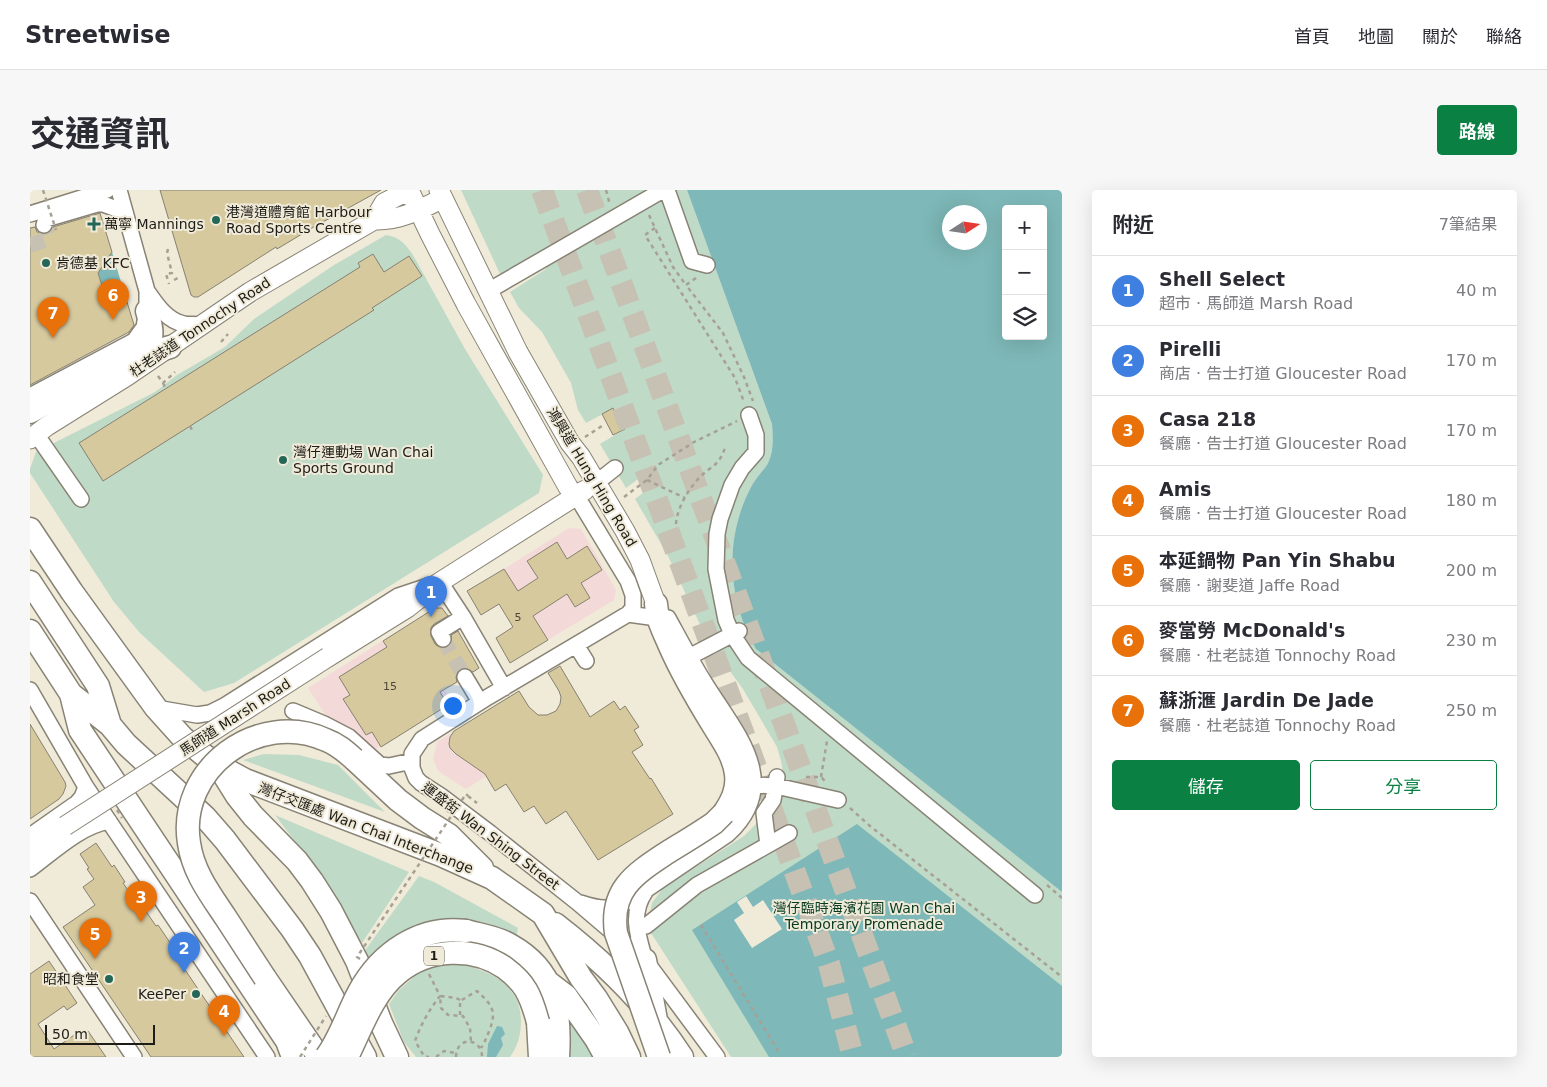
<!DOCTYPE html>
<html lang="zh-TW">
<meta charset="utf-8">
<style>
:root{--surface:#fff;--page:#f7f7f7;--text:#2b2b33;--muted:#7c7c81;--line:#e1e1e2;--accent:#0b8043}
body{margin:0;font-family:"DejaVu Sans","Noto Sans TC",sans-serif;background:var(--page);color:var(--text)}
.controls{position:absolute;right:15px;top:15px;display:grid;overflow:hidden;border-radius:5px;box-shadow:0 5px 20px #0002}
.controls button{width:45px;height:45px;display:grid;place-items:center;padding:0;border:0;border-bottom:1px solid var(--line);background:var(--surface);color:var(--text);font:25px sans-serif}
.compass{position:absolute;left:912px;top:15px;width:45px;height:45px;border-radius:50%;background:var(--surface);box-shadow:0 5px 20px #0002;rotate:78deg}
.scale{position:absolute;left:15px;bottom:12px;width:110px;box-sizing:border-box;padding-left:5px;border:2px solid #1e1c16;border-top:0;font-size:14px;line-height:18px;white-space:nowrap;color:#1e1c16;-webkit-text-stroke:4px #f0ead9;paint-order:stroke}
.you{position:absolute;left:422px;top:515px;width:18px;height:18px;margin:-12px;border:4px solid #fff;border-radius:50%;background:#1a73e8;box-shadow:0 0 0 8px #1a73e833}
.badge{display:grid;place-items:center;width:32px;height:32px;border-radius:50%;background:var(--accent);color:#fff;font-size:16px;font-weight:700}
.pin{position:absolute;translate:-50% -41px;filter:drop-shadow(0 1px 2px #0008)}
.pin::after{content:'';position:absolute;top:26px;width:18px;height:15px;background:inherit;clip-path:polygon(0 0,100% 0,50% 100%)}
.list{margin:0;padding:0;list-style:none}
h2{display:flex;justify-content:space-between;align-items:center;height:65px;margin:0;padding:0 20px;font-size:21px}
h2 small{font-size:16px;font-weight:400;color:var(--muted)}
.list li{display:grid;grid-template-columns:32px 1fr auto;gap:15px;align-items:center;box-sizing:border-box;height:70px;padding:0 20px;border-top:1px solid var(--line)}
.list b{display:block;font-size:19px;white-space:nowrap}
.list p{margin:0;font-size:16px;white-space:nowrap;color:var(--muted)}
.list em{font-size:16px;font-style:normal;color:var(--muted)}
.actions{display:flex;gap:10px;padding:15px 20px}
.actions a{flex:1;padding:11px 0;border:1px solid var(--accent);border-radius:5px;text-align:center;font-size:18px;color:var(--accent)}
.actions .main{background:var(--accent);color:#fff}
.icon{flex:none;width:28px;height:28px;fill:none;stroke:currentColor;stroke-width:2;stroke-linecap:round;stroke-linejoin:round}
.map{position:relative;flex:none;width:1032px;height:867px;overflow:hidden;border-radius:5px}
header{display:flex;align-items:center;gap:30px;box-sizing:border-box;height:70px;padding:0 25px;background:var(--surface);border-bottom:1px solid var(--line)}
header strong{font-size:24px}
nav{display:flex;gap:28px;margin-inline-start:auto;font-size:18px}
.intro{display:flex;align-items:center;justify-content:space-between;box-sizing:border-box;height:120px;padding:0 30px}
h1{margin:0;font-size:35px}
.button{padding:12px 22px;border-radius:5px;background:var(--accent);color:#fff;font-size:18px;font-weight:700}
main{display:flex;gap:30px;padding:0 30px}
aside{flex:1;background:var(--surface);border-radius:5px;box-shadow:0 5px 20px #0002}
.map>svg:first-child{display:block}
.industrial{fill:#f4d9d9}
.green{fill:#c0dac8}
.water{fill:#7eb8b8;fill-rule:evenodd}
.pier{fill:#f0ead9}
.building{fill:#d7c99e;stroke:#868172}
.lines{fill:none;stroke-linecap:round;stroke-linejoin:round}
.minor-tunnel{stroke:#c6c1b2;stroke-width:15;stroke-dasharray:15 8;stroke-linecap:butt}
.highway-tunnel{stroke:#c6c1b2;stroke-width:22;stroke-dasharray:22 11;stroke-linecap:butt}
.minor-casing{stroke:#888374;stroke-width:18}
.major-casing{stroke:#888374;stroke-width:21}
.highway-casing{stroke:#888374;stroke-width:25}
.path{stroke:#a6a194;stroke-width:2.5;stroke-dasharray:4 4;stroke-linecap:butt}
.minor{stroke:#fff;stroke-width:15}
.major{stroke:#fff;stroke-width:19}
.highway{stroke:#fff;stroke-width:22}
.major-bridge-casing{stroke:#888374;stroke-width:21;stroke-linecap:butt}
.highway-bridge-casing{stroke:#888374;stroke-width:25;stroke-linecap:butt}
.path-bridge{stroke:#a6a194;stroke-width:2.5;stroke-dasharray:4 4;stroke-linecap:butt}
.major-bridge{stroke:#fff;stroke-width:19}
.highway-bridge{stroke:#fff;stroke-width:22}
.poi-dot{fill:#256756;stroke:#f0ead9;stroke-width:2}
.labels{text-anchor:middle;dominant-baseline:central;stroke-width:4;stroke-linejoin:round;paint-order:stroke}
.number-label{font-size:11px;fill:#4c4738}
.shield{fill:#f0ead9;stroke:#5d5a50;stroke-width:1}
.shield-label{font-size:12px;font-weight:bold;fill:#1e1c16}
.poi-label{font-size:14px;fill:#1e1c16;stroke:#f0ead9;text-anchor:start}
.street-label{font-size:14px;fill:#1e1c16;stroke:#f0ead9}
.park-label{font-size:14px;fill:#063b20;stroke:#f0ead9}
</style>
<header>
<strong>Streetwise</strong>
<nav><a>首頁</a><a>地圖</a><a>關於</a><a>聯絡</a></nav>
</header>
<div class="intro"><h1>交通資訊</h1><a class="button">路線</a></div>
<main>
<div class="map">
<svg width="1032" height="867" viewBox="0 0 1032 867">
<rect width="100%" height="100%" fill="#f0ead9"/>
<path class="industrial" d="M 539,338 L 551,339 L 586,400 L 584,410 L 518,450 L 474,379 Z
M 376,436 L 422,512 L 343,561 L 298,529 L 278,498 Z
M 477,509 L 506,555 L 436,599 L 408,581 L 403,568 L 407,552 Z"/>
<path class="green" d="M 431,0 L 657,0 L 742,234 C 743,247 744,263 737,275 C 732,282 725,289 721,297 C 694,348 697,410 726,459 L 1032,702 L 1032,867 L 701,867 L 621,743 L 619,729 L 622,713 L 633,698 L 714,646 L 752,608 L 754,588 L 751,571 L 747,557 L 713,499 L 691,469 L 673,441 L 638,366 L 605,309 L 622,296 L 615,284 L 596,298 L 570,254 L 595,239 L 584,218 L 556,233 L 548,220 L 541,193 L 512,142 L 489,118 L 480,102 L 516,79 L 511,64 L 471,86 Z
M 356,45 C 370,47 375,54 383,65 L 435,159 L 513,285 L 509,303 L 204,493 L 174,502 L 110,443 L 84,412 L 0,283 L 0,279 L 6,262 L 125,202 L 147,185 L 195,157 L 224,129 L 304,75 Z
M 234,564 L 269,565 L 308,575 L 355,622 L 213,570 Z
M 245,625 L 379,682 L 332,753 L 282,674 Z
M 389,686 L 404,692 L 488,738 L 486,749 L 460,734 L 437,730 L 436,775 C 466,784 490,797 491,831 C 491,844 488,856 480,867 L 386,867 L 374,852 L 359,814 L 369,800 L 386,785 L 367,747 L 336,772 L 331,766 Z
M 539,826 L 568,867 L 539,867 L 540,858 Z"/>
<path class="water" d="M 657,0 L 1032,0 L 1032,702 L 726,459 C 697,410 694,348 721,297 C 725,289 732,282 737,275 C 744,263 743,247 742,234 ZM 976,19 L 1013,19 L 1013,146 L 976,146 ZM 919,22 L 949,22 L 949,52 L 919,52 Z
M 82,62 L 97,112 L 74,102 L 68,83 Z
M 827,634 L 1032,796 L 1032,867 L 739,867 L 662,740 Z
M 467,836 L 472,837 L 475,844 L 471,848 L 473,855 L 466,867 L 457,867 L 458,854 Z"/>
<path class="pier" d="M 716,706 L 723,717 L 733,710 L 752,739 L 722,758 L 704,730 L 714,723 L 707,712 Z"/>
<path class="building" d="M 130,0 L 351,0 L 282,38 L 247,59 L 246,57 L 168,107 L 164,107 L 161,105 Z
M 70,23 L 82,62 L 68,83 L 74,102 L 97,112 L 104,135 L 99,142 L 0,195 L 0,38 L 5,37 L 7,42 L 15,44 L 21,42 L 23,37 Z
M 343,64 L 354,82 L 379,66 L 392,86 L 342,118 L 344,120 L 73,291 L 49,253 L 330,77 L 328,73 Z
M 583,218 L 595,239 L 583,245 L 572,224 Z
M 527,352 L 537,369 L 557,356 L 572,380 L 551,393 L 560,408 L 545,417 L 537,404 L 503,426 L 518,450 L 480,473 L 466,448 L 483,437 L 469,414 L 451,425 L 437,401 L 474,379 L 488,401 L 508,388 L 497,371 Z
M 405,418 L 412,418 L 418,426 L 404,434 L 401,438 L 401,446 L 405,454 L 409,457 L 417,457 L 421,453 L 421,445 L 428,441 L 449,478 L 443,482 L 435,478 L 430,479 L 426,487 L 427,492 L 410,502 L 418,515 L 351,557 L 342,542 L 336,545 L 313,509 L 320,505 L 309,487 L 357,457 L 353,451 Z
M 530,476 L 560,527 L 584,511 L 590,520 L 595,516 L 609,537 L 604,540 L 613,555 L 602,562 L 620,589 L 621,588 L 643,624 L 568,670 L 536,621 L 516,634 L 504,616 L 494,622 L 476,594 L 465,601 L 455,584 L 426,564 L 420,558 L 419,554 L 420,547 L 424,541 L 489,501 L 499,517 L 508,525 L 517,525 L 526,521 L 530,514 L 531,507 L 529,501 L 518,483 Z
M 0,534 L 35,592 L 36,596 L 33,604 L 29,609 L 0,629 Z
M 66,653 L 82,677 L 84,675 L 95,692 L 93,693 L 111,719 L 113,717 L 126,736 L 128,735 L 143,757 L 141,759 L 214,867 L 121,867 L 33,737 L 65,715 L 53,697 L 64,689 L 57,679 L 59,678 L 50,664 Z
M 19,771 L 47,813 L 37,820 L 34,816 L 8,834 L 24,859 L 50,841 L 53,845 L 58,841 L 76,867 L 0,867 L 0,784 Z"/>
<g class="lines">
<path class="minor-tunnel" d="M 0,55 L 16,50 L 18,47 L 14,34
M 413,449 L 435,487"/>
<path class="highway-tunnel" d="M 512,0 L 799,774 L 823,867
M 557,0 L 877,867"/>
<g class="minor-casing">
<path id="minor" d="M 637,0 L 662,71 L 677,75
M 0,24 L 77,0
M 14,35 L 16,29 L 67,14 L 73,14 L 95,22
M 117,101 C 126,114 137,131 154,134 C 159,135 165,134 170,135
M 458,101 L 633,0
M 0,206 L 104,151 L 114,137 L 117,121 L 117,101 L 89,0
M 719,225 L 726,245 L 726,262 L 712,278 L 702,295 L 690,329 L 687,344 L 686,379 L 696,430 L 702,444 L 718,468 L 1005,705
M 6,244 L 51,309
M 566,293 L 585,278
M 545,306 L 552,315 L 598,391 L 603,405 L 603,418 L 598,424
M 627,428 L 598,424 L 458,507 L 392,549 L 382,564 L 382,578 L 386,588 L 391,593 L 411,606 L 460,643 L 547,712 L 615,770 L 687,867
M 413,449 L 409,442 L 433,427
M 546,455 L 556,471
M 659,467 L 709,441
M 435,487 L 450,512
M 0,500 L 56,597 L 237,867
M 126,518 L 167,525 L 180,523 L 194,516 L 368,406 L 410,392 L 433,427 L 474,498
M 263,521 L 294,534 L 319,547 L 350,575 L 359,576 L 382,571
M 724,595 L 746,596 L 808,610
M 0,646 L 47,613 L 52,607 L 56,597
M 738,655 L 734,623 L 743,610 L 747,587
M 0,679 C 23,662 50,636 79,631
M 0,711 L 104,867
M 551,713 C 572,720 581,720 601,710 L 698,644 C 753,593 706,543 676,495 C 662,473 650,450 638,428
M 616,736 L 667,695 L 759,643
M 615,770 C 608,746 600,724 615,702"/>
</g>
<g class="major-casing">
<path id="major" d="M 379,0 L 400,44 L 436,114 L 538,297 L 545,306
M 409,0 L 488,162 L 540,253 L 551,267 L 595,341 L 610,370 L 626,414
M 344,30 C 369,31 390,20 413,8
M 0,249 L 17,236 L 97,186 L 220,102 L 344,30 L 354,13 L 379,0
M 298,467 L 377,418 L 410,392 L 555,300
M 0,662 L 35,636"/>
</g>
<g class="highway-casing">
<path id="highway" d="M 103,168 L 140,157
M 0,222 C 21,209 116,166 121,147 C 123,140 119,128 117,121
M 0,339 L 42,402 L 126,518 L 153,548 L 174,565 L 189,576 L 215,590 L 411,665 L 462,688 L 513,724 L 551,788 L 566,808 L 587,842 L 599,867
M 0,392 L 68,496 L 80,535
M 626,414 C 627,429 633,440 639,454 C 651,482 667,509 683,535 C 692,550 704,566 706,584 C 708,599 702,611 694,623
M 0,441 L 41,504 L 80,535 L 96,554 L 175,627 L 195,650 L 262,739 L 280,766 L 335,867
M 41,504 L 50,540 L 257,851 L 263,867
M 324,569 L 368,610 L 392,628 L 419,645 L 452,678
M 189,577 L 207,606 L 223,626 L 267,671 L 282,691 L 301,721 L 327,771 L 351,833 L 367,867
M 525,734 C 573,771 619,816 652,867
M 436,741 C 450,745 467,747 480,755 C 525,780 531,819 528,867
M 615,770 L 626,830
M 235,788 L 289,867
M 519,793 L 536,806 L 566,849 L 576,867
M 508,832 L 510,867"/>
</g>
<path class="path" d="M 576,0 L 580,15
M 619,25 L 643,77 L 656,95
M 625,38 L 615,45 L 705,188 L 714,212
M 138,59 L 137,63 L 142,83 L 136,84 L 139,94
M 666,88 L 656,95 L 693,143 L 714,187 L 723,211
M 144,90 L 148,88
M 191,152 L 198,144
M 128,186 L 133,193 L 145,182
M 133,193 L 136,199
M 160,236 L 163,242
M 555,247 L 575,234
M 617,290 L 655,308
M 594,307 L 617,290 L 628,275 L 664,252 L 707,231
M 646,334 C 647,318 658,300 669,288 C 683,274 689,277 696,255
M 776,587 L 791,587 L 796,592
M 791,587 L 797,551
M 438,606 L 447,613
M 820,618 L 840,636 L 1032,787
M 1017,695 L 1032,708
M 671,735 L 750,864
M 399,784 L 410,806 C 399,820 391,834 385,851 L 394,866 L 399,867
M 430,810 L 426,808 L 410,806 L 411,818 L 418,825 L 433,826 L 440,838 L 441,852
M 430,825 L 430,811 L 447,801 C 461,814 467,820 460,839 C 457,846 455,852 451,858
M 406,867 L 414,861 L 426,863
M 426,867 C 426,846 452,847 452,867"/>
<use href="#minor" class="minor"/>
<use href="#major" class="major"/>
<use href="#highway" class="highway"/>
<g class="major-bridge-casing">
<path id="major-bridge" d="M 35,636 L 298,467"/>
</g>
<g class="highway-bridge-casing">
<path id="highway-bridge" d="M 235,788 C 222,768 209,748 196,728 C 180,704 163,682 159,653 C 147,579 228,519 296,550 C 307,554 315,561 324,569
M 296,867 C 310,849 318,822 329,802 C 350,763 390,735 436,741
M 317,867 C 331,839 343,803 368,783 C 398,758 443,756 475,778 C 483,784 491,791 496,800 C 502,810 505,821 508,832
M 629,867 L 586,743 C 580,701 603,685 635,664 C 651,654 668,644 684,633 L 694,623"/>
</g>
<path class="path-bridge" d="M 13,0 L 26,40
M 87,620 L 92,628
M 330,769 L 327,767 L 436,604 L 438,606
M 270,867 L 296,826"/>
<use href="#major-bridge" class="major-bridge"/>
<use href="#highway-bridge" class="highway-bridge"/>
</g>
<g class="poi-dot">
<circle cx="186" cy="30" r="5"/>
<path d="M61.5 26.5h5v5h5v5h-5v5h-5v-5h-5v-5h5z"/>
<circle cx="16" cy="73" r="5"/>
<circle cx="253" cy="270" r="5"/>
<circle cx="79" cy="789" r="5"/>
<circle cx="166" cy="804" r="5"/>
</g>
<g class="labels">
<g class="number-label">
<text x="488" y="427">5</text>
<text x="360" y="496">15</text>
</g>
<rect class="shield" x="394" y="756.5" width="20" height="19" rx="4"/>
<g class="shield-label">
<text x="404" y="766">1</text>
</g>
<g class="poi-label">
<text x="196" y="22">港灣道體育館 Harbour<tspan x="196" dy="16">Road Sports Centre</tspan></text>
<text x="74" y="34">萬寧 Mannings</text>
<text x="26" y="73">肯德基 KFC</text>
<text x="263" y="262">灣仔運動場 Wan Chai<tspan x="263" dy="16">Sports Ground</tspan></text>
<text x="69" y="789" text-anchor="end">昭和食堂</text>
<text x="156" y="804" text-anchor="end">KeePer</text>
</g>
<g class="street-label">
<text transform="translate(170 137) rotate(-34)">杜老誌道 Tonnochy Road</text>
<text transform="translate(562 287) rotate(59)">鴻興道 Hung Hing Road</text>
<text transform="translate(205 527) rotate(-33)">馬師道 Marsh Road</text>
<text transform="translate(336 638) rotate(21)">灣仔交匯處 Wan Chai Interchange</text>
<text transform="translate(461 646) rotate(37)">運盛街 Wan Shing Street</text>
</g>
<g class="park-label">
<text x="834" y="718">灣仔臨時海濱花園 Wan Chai<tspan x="834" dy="16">Temporary Promenade</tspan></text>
</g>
</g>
</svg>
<div class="controls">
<button>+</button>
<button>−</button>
<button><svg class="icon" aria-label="layers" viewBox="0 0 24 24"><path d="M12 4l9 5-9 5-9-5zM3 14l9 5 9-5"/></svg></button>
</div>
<svg class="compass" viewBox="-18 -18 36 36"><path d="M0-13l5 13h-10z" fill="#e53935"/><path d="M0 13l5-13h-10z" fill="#7c7c81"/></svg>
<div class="scale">50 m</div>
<div class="you"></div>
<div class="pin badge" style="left:401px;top:427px;background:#3f7fe0">1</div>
<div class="pin badge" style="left:154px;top:783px;background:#3f7fe0">2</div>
<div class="pin badge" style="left:111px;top:732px;background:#e8710a">3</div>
<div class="pin badge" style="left:194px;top:846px;background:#e8710a">4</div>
<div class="pin badge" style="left:65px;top:769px;background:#e8710a">5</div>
<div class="pin badge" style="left:83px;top:130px;background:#e8710a">6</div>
<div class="pin badge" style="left:23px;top:148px;background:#e8710a">7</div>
</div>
<aside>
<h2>附近<small>7筆結果</small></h2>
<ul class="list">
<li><span class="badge" style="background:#3f7fe0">1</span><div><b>Shell Select</b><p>超市 · 馬師道 Marsh Road</p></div><em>40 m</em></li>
<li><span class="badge" style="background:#3f7fe0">2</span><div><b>Pirelli</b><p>商店 · 告士打道 Gloucester Road</p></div><em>170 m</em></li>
<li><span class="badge" style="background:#e8710a">3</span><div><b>Casa 218</b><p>餐廳 · 告士打道 Gloucester Road</p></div><em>170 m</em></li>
<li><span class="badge" style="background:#e8710a">4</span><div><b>Amis</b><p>餐廳 · 告士打道 Gloucester Road</p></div><em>180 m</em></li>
<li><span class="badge" style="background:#e8710a">5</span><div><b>本延鍋物 Pan Yin Shabu</b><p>餐廳 · 謝斐道 Jaffe Road</p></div><em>200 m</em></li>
<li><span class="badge" style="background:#e8710a">6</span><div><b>麥當勞 McDonald's</b><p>餐廳 · 杜老誌道 Tonnochy Road</p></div><em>230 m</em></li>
<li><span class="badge" style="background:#e8710a">7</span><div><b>蘇浙滙 Jardin De Jade</b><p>餐廳 · 杜老誌道 Tonnochy Road</p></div><em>250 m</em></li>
</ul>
<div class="actions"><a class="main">儲存</a><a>分享</a></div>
</aside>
</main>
